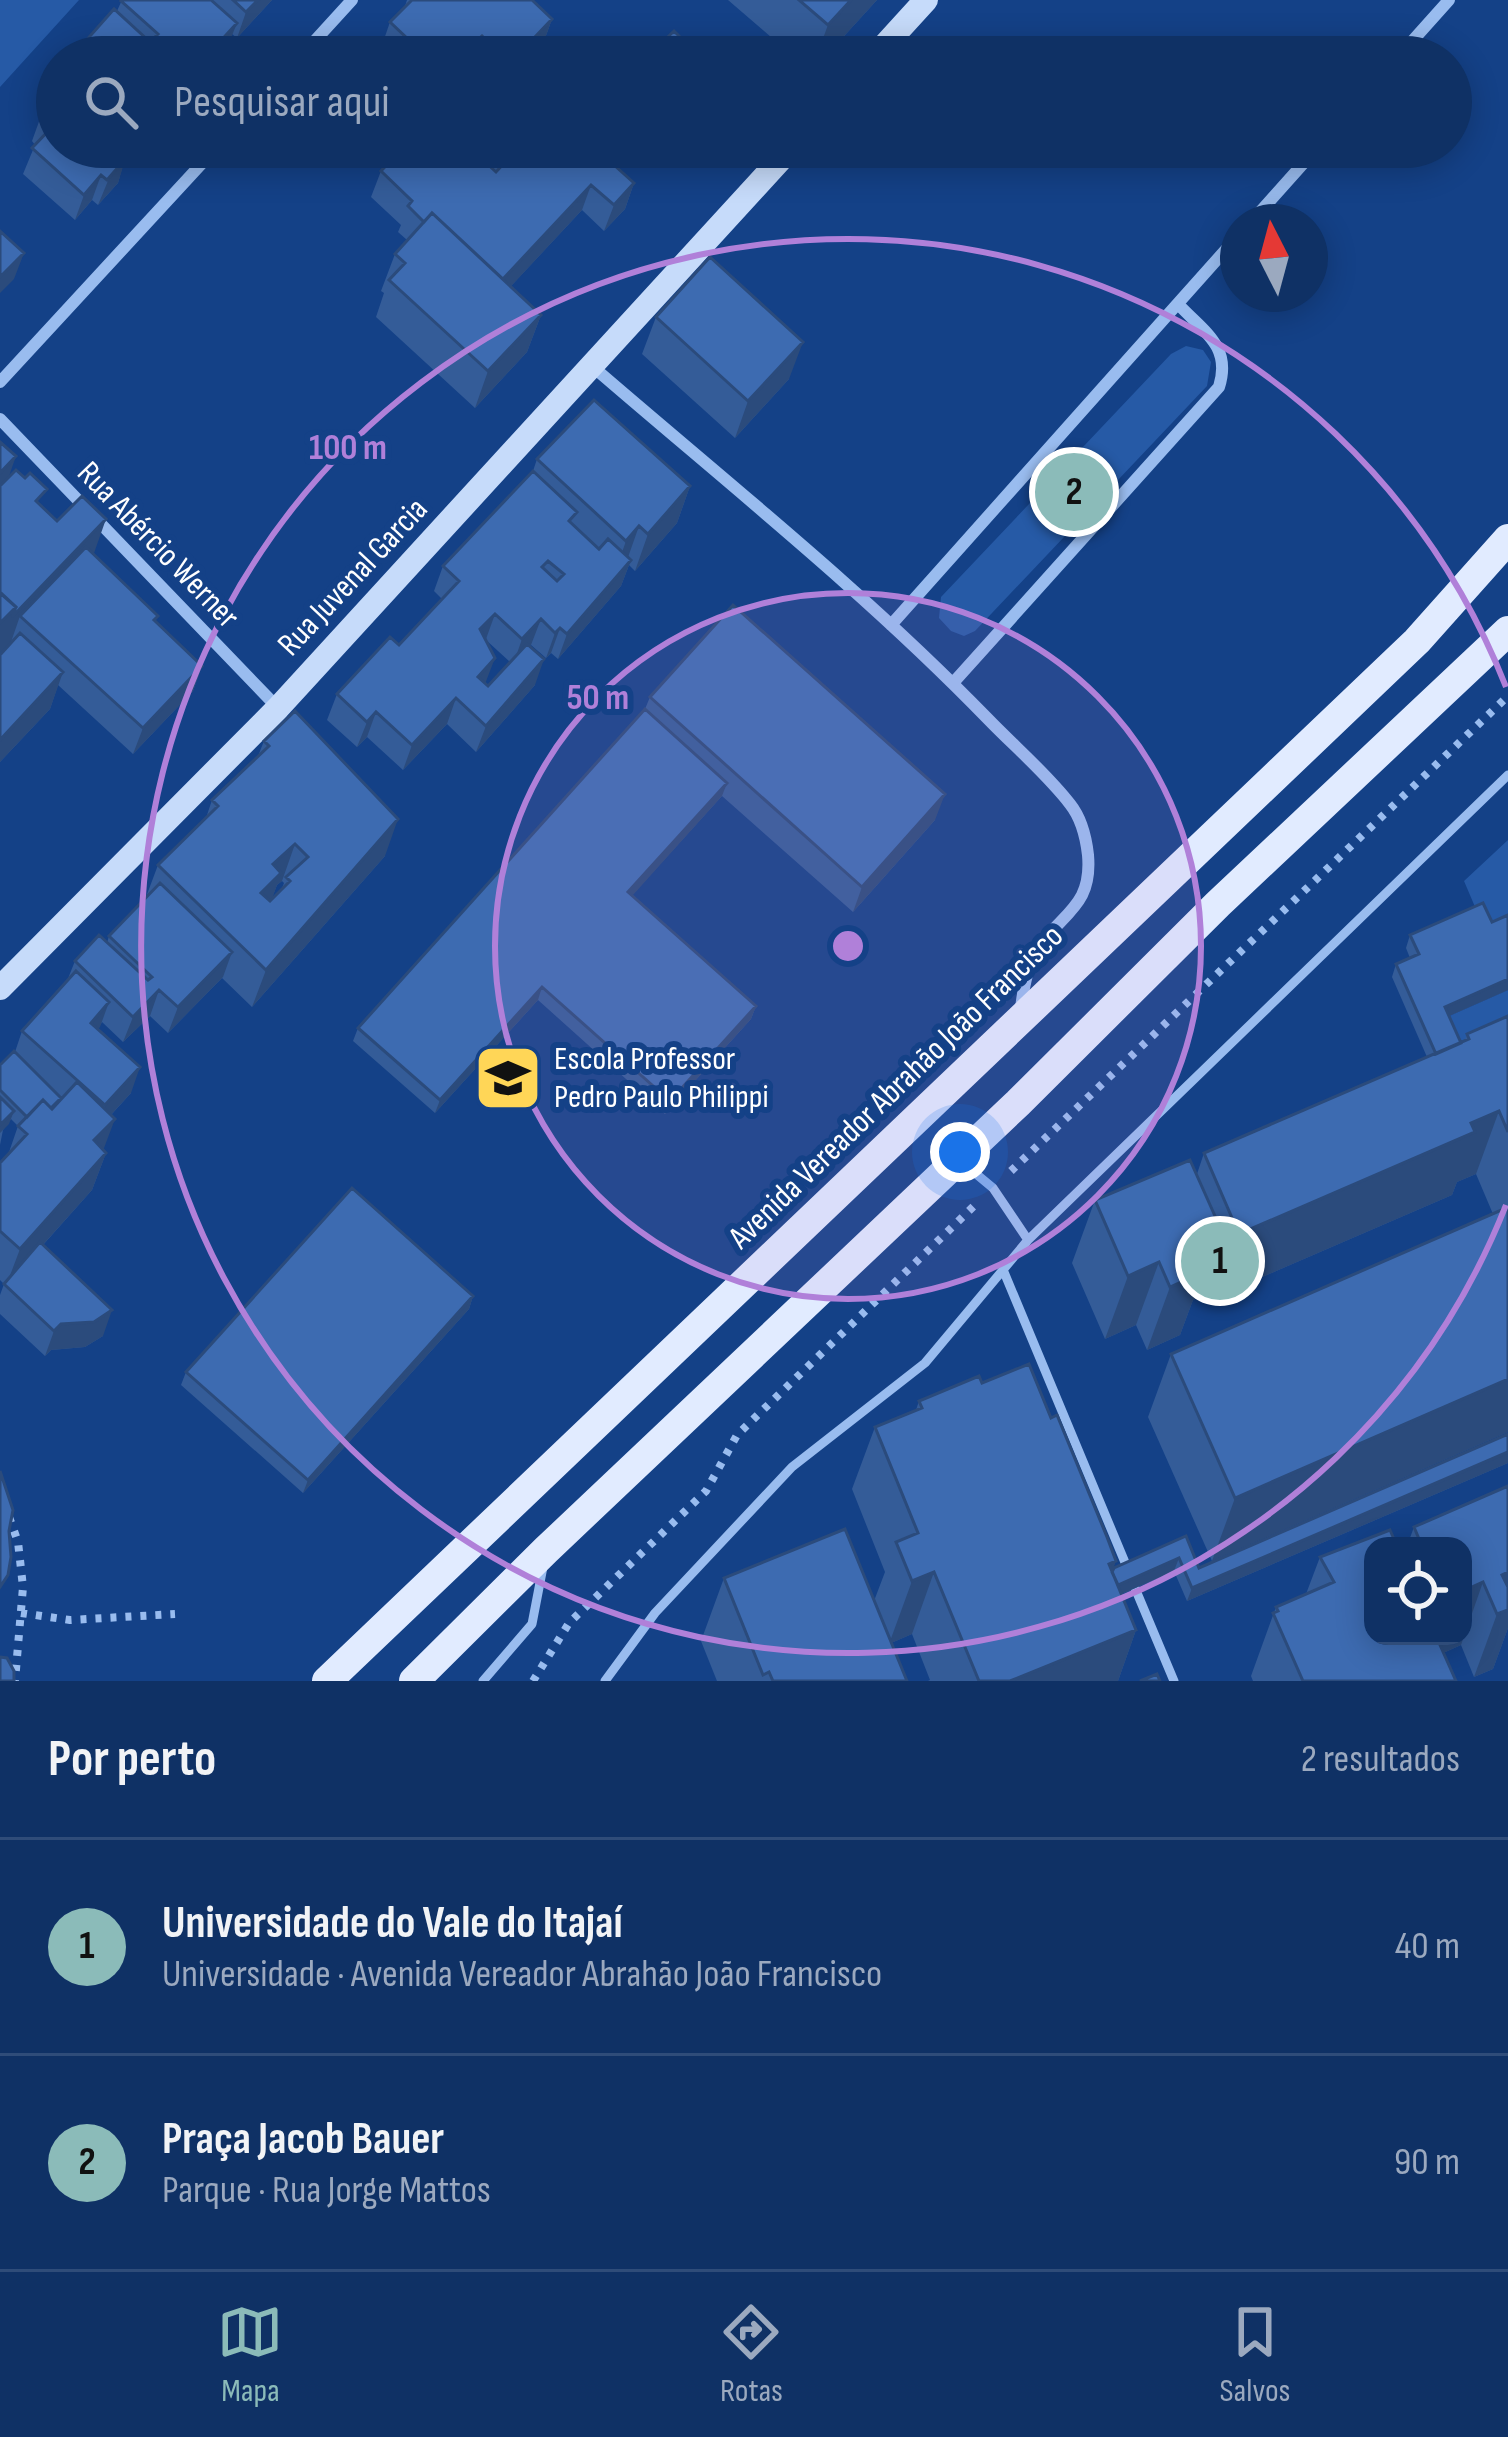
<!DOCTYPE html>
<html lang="pt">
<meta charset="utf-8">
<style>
:root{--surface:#0f3165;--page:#1d3d6e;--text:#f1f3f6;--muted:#9ba9bf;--line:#2f4c79;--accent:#8bbbb9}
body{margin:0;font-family:"Sofia Sans Condensed",sans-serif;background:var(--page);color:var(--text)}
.controls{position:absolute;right:36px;bottom:36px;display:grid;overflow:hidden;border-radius:24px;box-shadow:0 6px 30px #0003}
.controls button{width:108px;height:108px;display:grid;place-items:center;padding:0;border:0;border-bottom:3px solid var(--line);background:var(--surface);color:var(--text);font:60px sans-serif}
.compass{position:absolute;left:1220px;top:204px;width:108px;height:108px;border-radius:50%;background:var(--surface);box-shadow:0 6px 30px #0003;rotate:354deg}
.you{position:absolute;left:960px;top:1152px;width:42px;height:42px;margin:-30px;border:9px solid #fff;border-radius:50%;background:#1a73e8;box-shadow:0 0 0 18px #1a73e833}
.badge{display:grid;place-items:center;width:78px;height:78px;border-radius:50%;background:var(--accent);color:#111;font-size:39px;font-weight:700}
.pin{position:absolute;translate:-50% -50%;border:6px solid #fff;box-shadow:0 3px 12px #0006}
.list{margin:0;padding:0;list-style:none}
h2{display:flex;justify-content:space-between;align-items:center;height:156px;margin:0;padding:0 48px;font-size:51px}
h2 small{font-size:39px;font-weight:400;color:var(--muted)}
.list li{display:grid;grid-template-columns:78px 1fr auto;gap:36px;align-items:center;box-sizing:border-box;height:216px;padding:0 48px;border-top:3px solid var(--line)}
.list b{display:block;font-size:45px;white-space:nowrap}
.list p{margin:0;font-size:39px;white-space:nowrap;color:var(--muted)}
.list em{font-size:39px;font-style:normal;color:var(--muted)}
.icon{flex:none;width:66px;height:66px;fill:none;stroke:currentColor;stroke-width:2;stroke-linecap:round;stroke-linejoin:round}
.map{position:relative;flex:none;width:1508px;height:1681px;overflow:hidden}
.search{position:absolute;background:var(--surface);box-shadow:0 6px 30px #0003;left:36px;right:36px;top:36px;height:132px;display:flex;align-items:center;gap:30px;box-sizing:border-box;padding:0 42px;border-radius:66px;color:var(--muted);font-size:45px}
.sheet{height:588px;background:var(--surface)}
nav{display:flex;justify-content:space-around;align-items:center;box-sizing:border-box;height:168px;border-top:3px solid var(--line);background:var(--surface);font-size:33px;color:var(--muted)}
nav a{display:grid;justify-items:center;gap:6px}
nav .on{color:var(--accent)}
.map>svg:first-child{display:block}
.green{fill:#265aa6}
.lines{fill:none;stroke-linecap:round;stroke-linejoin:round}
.path{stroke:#99bcef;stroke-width:8;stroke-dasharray:6 9;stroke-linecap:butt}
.lane{stroke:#99bcef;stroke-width:9}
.street{stroke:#99bcef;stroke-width:12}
.secondary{stroke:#c6dbfa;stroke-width:24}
.primary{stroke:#e1ebff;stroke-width:30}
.wall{fill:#345c98;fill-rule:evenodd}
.shaded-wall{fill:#2b4b7c}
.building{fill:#3d6bb1;stroke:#2b4b7c;stroke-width:3;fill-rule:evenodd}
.ring{fill:none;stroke:#b080d9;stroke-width:6}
.labels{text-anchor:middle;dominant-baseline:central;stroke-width:12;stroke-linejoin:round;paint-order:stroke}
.street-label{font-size:33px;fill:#fff;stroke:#144187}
.poi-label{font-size:33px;fill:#fff;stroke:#144187;text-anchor:start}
.centre{fill:#b080d9;stroke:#144187;stroke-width:6}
.ring-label{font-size:36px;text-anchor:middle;font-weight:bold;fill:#b080d9;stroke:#144187;stroke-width:12;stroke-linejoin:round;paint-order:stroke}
</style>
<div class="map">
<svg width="1508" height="1681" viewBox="0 0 1508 1681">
<rect width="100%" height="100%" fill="#144187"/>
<path class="green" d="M 0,0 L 79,0 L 0,87 Z
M 1186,346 L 1203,350 L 1211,362 L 1207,386 L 975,631 L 964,636 L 951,631 L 939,618 L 941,597 L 1171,354 Z
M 1508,840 L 1508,926 L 1487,935 L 1464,881 Z
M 1508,990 L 1508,1069 L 1470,1086 L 1440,1020 Z"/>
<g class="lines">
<path class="path" d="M 1011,1171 L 1508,696
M 9,1517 L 18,1542 L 23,1587 L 15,1681
M 21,1613 L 70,1620 L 175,1614
M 533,1681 L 569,1623 L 706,1491 L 737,1435 L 974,1206"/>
<path class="lane" d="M 963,1163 L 993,1188 L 1028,1240
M 1004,1272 L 1129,1572
M 1135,1588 L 1174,1681
M 483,1681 L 532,1624 L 543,1567
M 605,1681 L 655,1613 L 792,1467 L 925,1363 L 1028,1240 L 1508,775"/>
<path class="street" d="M 300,57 L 352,0
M 1398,57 L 1449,0
M 1251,222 L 1318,147
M 592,366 C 725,481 865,592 988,719 C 1015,747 1047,774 1070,804 C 1082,819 1086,837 1088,855 C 1092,901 1069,910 1044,940 C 1028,960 1024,984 1021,1008
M 0,382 L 217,147
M 0,419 L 278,708
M 891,625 L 1238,236
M 953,683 L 1219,387 C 1232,346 1203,331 1178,304"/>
<path class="secondary" d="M 874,57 L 926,0
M 0,988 L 278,708 L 792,147"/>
<path class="primary" d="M 327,1681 L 1417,641 L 1508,539
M 414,1681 L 546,1550 L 1018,1103 L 1218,904 L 1508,631"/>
</g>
<path class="wall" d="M 122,0 L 272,0 L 237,38 L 232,34 L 227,48 L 219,57 L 78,57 L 83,44 L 117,11 Z
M 407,0 L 532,0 L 552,19 L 543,44 L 531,57 L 391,57 L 381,48 L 390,22 L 404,9 Z
M 728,0 L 877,0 L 825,57 L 794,57 Z
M 57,100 L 57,147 L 154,147 L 138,165 L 126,154 L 118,183 L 98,205 L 92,200 L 75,220 L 23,174 L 35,145 L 32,141 L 41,116 Z
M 488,147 L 594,147 L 634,183 L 625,209 L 604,231 L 582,210 L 511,286 L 541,315 L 527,352 L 475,408 L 376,317 L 384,293 L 381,291 L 395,254 L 407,240 L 398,232 L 401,225 L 371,197 L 381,171 L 484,161 L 489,148 Z
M 656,317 L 789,379 L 735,438 L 642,354 Z
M 537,459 L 690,486 L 677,523 L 635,571 L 629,565 L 621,586 L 558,659 L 551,653 L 546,658 L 531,645 L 530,646 L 535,685 L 476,752 L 447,724 L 403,770 L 367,737 L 357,747 L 327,720 L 337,694 L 399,645 L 442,599 L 434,591 L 443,566 L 533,471 ZM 486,640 L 510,662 L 488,686 L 485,684 Z
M 8,478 L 94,554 L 155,621 L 202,666 L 193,691 L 133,754 L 58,685 L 50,709 L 0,762 L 0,655 L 12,642 L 0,653 Z
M 650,697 L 935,820 L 853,912 L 722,796 L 632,895 L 756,1006 L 751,1019 L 665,1114 L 538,1000 L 435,1113 L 353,1041 L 358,1028 L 645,709 Z
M 264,741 L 385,856 L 252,1007 L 222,978 L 168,1033 L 150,1016 L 123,1042 L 102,1022 L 98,1029 L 131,1093 L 111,1115 L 103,1150 L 106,1153 L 92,1190 L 43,1245 L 103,1336 L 85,1347 L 51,1350 L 45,1356 L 0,1314 L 0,1295 L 4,1284 L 0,1280 L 0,1163 L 8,1155 L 18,1126 L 11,1119 L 3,1130 L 0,1145 L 0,1065 L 15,1052 L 22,1031 L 67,981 L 75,961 L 107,943 L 109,936 L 146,897 L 158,865 L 206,818 L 212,800 L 258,756 ZM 282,881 L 284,883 L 281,891 L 271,900 L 277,885 Z
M 1508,915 L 1508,990 L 1449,1016 L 1461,1043 L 1464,1042 L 1467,1034 L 1508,1016 L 1508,1432 L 1212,1561 L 1148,1417 L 1171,1354 L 1493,1214 L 1476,1174 L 1457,1182 L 1452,1195 L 1216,1297 L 1207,1277 L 1200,1297 L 1193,1300 L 1180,1335 L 1147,1350 L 1136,1325 L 1105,1339 L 1072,1263 L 1095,1200 L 1197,1174 L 1204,1153 L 1427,1057 L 1392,977 L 1396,964 L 1410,958 L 1406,948 L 1410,935 L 1492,922 Z
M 473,1296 L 469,1309 L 303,1493 L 181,1385 L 186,1372 Z
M 982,1383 L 1114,1568 L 1186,1536 L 1199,1568 L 1508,1434 L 1508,1463 L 1187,1601 L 1174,1571 L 1122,1594 L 1136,1630 L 1118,1681 L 928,1681 L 930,1680 L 912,1634 L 891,1643 L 907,1681 L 717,1681 L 701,1641 L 724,1578 L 874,1601 L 885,1572 L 852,1489 L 875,1427 L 916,1410 L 919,1401 Z
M 1508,1486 L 1508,1628 L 1493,1669 L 1474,1677 L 1461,1645 L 1443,1653 L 1456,1681 L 1253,1681 L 1251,1676 L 1276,1607 L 1306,1594 L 1320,1557 L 1373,1636 L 1463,1636 L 1463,1546 L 1407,1546 L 1414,1527 Z"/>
<path class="shaded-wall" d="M 258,0 L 272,0 L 237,38 L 246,12 Z
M 851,0 L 877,0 L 825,57 L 816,57 L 828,25 Z
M 552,19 L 543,44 L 531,57 L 516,57 Z
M 237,23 L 227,48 L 219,57 L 206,57 Z
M 122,147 L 129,147 L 118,183 L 98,205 Z
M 144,147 L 154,147 L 138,165 Z
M 101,175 L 92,200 L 75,220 L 84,195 Z
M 634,183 L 625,209 L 604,231 L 614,205 Z
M 591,185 L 582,210 L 486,313 L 495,287 Z
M 24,253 L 14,279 L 0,293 L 0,277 Z
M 541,315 L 527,352 L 475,408 L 488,371 Z
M 803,342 L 789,379 L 735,438 L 748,401 Z
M 16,456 L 7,482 L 0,489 L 0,473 Z
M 690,486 L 677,523 L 635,571 L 648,534 Z
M 106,519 L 93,556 L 20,616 L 11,642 L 0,653 L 0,623 Z
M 639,526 L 626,563 L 613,578 L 626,541 Z
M 631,560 L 621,586 L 558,659 L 567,634 Z
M 495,614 L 486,639 L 480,629 Z
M 541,619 L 531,645 L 513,665 L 522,639 Z
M 560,628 L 551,653 L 546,658 L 555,633 Z
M 495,658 L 485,684 L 478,677 Z
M 544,659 L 535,685 L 476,752 L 486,726 Z
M 202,666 L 193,691 L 133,754 L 143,728 Z
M 63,672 L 50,709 L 0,762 L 0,740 Z
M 456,698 L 447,724 L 403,770 L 412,745 Z
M 376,712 L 367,737 L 357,747 L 367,722 Z
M 727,783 L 722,796 L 624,905 L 628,892 Z
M 945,794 L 935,820 L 853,912 L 862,887 Z
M 398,819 L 385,856 L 252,1007 L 266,970 Z
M 295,844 L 282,881 L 277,885 L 268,910 L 248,930 L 273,864 Z
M 232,952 L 223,977 L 168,1033 L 178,1007 Z
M 1508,979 L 1508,990 L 1440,1020 L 1445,1007 Z
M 542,987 L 538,1000 L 435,1113 L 440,1100 Z
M 159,990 L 150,1016 L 123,1042 L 133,1017 Z
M 109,1002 L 100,1027 L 82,1048 L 91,1023 Z
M 756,1006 L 751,1019 L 665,1114 L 670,1101 Z
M 140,1067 L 131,1093 L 96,1131 L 105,1105 Z
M 14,1111 L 9,1124 L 0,1133 L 0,1125 Z
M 1499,1111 L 1476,1174 L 1457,1182 L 1452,1195 L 1216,1297 L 1239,1234 Z
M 115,1119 L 101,1156 L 94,1140 Z
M 106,1153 L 92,1190 L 6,1286 L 20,1249 Z
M 1223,1234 L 1200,1297 L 1193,1300 L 1180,1335 L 1147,1350 L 1170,1287 L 1192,1248 Z
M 1159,1262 L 1136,1325 L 1105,1339 L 1128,1276 Z
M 473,1296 L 469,1309 L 303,1493 L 308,1480 Z
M 112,1310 L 103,1336 L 85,1347 L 51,1350 L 45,1356 L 54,1331 L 61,1324 Z
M 1508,1379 L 1508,1432 L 1212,1561 L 1235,1498 Z
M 1508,1452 L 1508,1463 L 1187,1601 L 1192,1588 Z
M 1179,1558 L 1174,1571 L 1101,1603 L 1109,1564 L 1116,1561 L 1106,1590 Z
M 934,1572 L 912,1634 L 889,1644 L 912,1581 Z
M 1508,1572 L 1508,1628 L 1493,1669 L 1474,1677 L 1497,1614 L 1502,1575 Z
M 1483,1582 L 1461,1645 L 1423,1662 L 1432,1636 L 1463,1636 L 1463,1591 Z
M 1136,1630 L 1118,1681 L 1010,1681 Z"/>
<path class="building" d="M 122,0 L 211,0 L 237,23 L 206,57 L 86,57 L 91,51 L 83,44 L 114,9 L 150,42 L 158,34 L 121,1 Z
M 233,0 L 258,0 L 246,12 Z
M 412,0 L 532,0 L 552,19 L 516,57 L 505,57 L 482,36 L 473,44 L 486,57 L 427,57 L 390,22 Z
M 799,0 L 851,0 L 828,25 Z
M 674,31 L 700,57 L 647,57 Z
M 56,99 L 57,147 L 122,147 L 119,150 L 127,157 L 107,180 L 101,175 L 84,195 L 32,148 L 52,127 L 41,116 Z
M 404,147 L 469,147 L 496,172 L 507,160 L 494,147 L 594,147 L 634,183 L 614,205 L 591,185 L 503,279 L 432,213 L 424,222 L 408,206 L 412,201 L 381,171 Z
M 432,213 L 541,315 L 488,371 L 389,280 L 405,263 L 395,254 Z
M 0,231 L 24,253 L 0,277 Z
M 710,257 L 803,342 L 748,401 L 656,317 Z
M 594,400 L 690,486 L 648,534 L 639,526 L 626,541 L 537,459 Z
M 0,442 L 16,456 L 0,473 Z
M 16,470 L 25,478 L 30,473 L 47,489 L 36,501 L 57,521 L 82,496 L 106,519 L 12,617 L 16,607 L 0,592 L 0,486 Z
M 533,471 L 577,512 L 569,521 L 599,549 L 608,539 L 631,560 L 567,634 L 560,628 L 555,633 L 541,619 L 522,639 L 495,614 L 480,629 L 495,658 L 478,677 L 488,686 L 527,644 L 544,659 L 486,726 L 456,698 L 412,745 L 376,712 L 367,722 L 337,694 L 390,637 L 399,645 L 459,581 L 443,566 ZM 548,561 L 564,574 L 557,581 L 542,567 Z
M 86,547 L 158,616 L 154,620 L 202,666 L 143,728 L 20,616 Z
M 0,593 L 16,607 L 0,623 Z
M 733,605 L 945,794 L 862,887 L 650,697 Z
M 20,633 L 63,672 L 0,740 L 0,655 Z
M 645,709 L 727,783 L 628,892 L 756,1006 L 670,1101 L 542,987 L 440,1100 L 358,1028 Z
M 295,711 L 398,819 L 266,970 L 158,865 L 218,806 L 212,800 L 269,746 L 264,741 ZM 295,844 L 308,857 L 286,877 L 290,881 L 270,901 L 261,893 L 281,873 L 273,864 Z
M 160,883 L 232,952 L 178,1007 L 159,990 L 133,1017 L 75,961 L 99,935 L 148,980 L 152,977 L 109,936 Z
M 1483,903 L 1492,922 L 1508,915 L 1508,979 L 1445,1007 L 1461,1043 L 1436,1054 L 1396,964 L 1419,954 L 1410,935 Z
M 76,971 L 109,1002 L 91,1023 L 140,1067 L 105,1105 L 22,1031 Z
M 1508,1016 L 1508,1132 L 1499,1111 L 1471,1123 L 1475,1132 L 1239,1234 L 1204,1153 L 1469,1039 L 1467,1034 Z
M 14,1051 L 61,1098 L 51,1108 L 43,1100 L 27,1117 L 0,1090 L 0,1065 Z
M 77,1082 L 115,1119 L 94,1140 L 106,1153 L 20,1249 L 0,1231 L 0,1163 L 27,1134 L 18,1126 L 43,1100 L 52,1109 Z
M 0,1097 L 14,1111 L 0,1125 Z
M 1190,1160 L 1223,1234 L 1192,1248 L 1203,1272 L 1170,1287 L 1159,1262 L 1128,1276 L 1095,1200 Z
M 352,1188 L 473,1296 L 308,1480 L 186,1372 Z
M 1506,1208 L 1508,1212 L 1508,1379 L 1235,1498 L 1171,1354 Z
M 40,1242 L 112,1310 L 94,1322 L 61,1324 L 54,1331 L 4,1284 Z
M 1029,1364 L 1051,1418 L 1057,1415 L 1107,1537 L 1116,1561 L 1109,1564 L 1136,1630 L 1010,1681 L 979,1681 L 934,1572 L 912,1581 L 896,1542 L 918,1533 L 875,1427 L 922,1408 L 919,1401 L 979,1376 L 982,1383 Z
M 1508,1434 L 1508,1452 L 1192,1588 L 1179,1558 L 1118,1585 L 1112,1572 L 1114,1568 L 1186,1536 L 1199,1568 Z
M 0,1471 L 13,1510 L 9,1531 L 11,1557 L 8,1575 L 0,1587 Z
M 1508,1486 L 1508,1572 L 1502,1575 L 1508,1587 L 1508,1610 L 1497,1614 L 1483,1582 L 1463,1591 L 1463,1546 L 1422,1546 L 1414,1527 Z
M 845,1529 L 907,1681 L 773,1681 L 769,1672 L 763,1675 L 724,1578 Z
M 1390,1530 L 1397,1546 L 1373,1546 L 1373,1636 L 1436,1636 L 1456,1681 L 1303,1681 L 1273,1613 L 1278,1611 L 1276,1607 L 1334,1582 L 1320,1557 Z
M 0,1657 L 7,1658 L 14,1671 L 14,1681 L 0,1681 Z
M 1157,1674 L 1160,1681 L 1140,1681 Z"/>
<circle cx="848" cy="946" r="353" fill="#b080d9" fill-opacity=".12"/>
<g class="ring">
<circle cx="848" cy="946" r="353"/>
<path d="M1506 1205A707 707 0 1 1 1506 687"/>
</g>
<defs>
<g id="school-square" transform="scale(3.45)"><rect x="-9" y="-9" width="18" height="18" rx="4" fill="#ffd657" stroke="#144187"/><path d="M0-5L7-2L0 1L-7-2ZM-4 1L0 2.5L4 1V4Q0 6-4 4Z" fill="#111"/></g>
</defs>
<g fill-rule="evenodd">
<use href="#school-square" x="508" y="1078"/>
</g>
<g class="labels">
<g class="street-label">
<text transform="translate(158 545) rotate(46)">Rua Abércio Werner</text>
<text transform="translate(353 577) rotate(-47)">Rua Juvenal Garcia</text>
<text transform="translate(896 1087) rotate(-44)">Avenida Vereador Abrahão João Francisco</text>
</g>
<g class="poi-label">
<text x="554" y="1059">Escola Professor<tspan x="554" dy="38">Pedro Paulo Philippi</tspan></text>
</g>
</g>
<circle cx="848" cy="946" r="18" class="centre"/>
<g class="ring-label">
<text x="348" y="459">100 m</text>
<text x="598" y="709">50 m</text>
</g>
</svg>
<div class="controls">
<button><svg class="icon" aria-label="locate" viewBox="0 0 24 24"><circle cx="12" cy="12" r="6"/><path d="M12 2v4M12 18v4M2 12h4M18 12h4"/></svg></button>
</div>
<svg class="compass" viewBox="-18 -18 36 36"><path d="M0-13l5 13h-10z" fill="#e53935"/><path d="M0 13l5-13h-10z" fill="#9ba9bf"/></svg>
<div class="you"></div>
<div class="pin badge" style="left:1220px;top:1261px">1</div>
<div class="pin badge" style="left:1074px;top:492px">2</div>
<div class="search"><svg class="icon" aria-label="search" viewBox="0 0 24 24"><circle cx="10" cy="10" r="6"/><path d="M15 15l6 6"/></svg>Pesquisar aqui</div>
</div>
<section class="sheet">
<h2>Por perto<small>2 resultados</small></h2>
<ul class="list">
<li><span class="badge">1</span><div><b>Universidade do Vale do Itajaí</b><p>Universidade · Avenida Vereador Abrahão João Francisco</p></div><em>40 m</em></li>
<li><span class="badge">2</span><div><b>Praça Jacob Bauer</b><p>Parque · Rua Jorge Mattos</p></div><em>90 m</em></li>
</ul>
</section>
<nav>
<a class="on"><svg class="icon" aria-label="map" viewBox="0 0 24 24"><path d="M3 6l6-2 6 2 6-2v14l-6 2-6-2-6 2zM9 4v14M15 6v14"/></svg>Mapa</a>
<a><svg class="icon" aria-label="directions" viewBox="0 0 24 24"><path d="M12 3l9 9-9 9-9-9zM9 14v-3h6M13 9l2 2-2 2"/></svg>Rotas</a>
<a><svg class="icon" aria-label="saved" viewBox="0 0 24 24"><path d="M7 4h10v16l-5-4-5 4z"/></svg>Salvos</a>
</nav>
